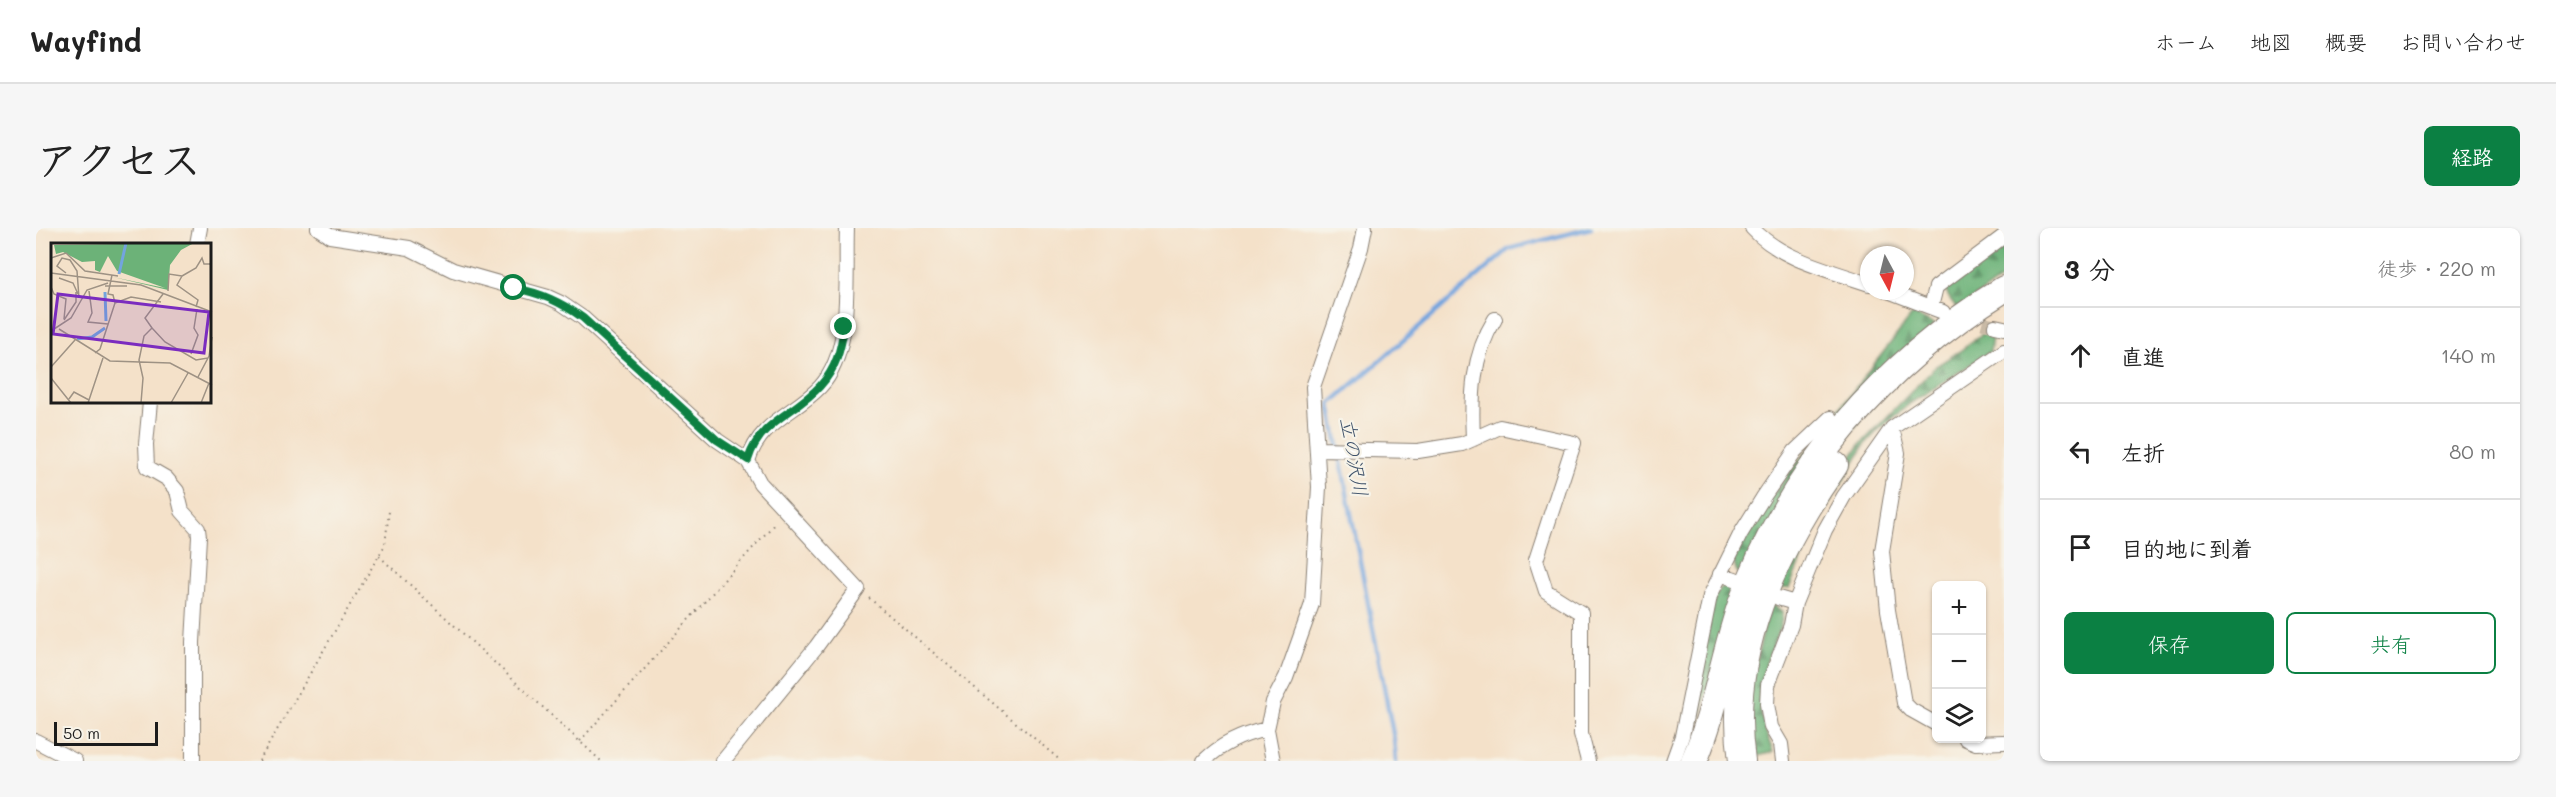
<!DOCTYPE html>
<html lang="ja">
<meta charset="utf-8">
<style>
:root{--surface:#fff;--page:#f6f6f6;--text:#222;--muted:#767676;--line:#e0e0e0;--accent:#0b8043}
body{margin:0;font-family:Mali,"Klee One",sans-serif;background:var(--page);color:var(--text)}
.controls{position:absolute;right:18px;bottom:18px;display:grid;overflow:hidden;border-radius:9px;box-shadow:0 2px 4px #0004}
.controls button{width:54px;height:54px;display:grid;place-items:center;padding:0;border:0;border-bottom:2px solid var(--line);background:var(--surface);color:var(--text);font:30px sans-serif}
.compass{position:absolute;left:1824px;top:18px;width:54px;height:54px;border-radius:50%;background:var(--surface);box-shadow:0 2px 4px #0004;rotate:173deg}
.scale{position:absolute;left:18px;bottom:15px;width:104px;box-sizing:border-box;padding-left:6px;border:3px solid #1c1c1c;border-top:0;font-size:16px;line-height:21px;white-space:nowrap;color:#1c1c1c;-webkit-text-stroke:4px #f7f3e8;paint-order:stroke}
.stop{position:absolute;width:18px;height:18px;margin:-14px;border:4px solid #0b8043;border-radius:50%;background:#fff}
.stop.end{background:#0b8043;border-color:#fff;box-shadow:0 2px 6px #0008}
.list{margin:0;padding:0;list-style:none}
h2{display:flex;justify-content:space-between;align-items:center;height:78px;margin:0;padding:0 24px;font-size:26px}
h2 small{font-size:20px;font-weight:400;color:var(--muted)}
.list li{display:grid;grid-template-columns:39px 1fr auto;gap:18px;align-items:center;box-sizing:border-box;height:96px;padding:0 24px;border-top:2px solid var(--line)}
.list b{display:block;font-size:22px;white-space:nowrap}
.list em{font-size:20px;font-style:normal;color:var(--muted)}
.actions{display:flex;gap:12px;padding:18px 24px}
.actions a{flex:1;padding:14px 0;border:2px solid var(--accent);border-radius:9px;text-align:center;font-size:21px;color:var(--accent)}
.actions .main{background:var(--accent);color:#fff}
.icon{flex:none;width:33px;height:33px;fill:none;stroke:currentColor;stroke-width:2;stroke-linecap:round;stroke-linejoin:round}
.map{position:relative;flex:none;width:1968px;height:533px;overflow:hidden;border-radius:9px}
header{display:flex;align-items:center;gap:36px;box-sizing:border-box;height:84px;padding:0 30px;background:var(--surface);border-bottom:2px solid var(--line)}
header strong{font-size:28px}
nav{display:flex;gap:33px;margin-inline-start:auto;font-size:21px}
.intro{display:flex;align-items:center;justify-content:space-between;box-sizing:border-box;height:144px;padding:0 36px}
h1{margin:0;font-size:42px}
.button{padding:15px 27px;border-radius:9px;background:var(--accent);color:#fff;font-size:21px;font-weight:700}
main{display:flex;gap:36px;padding:0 36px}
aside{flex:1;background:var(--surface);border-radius:9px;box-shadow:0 2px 4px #0004}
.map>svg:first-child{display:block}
.forest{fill:url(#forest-firs);stroke:#44674a;stroke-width:1.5}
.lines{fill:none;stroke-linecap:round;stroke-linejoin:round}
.stream{stroke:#73a4de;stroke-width:4.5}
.minor-tunnel{stroke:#c9baa6;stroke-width:14;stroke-dasharray:14 7;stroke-linecap:butt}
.minor-casing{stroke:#887e72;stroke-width:16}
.motorway-casing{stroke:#887e72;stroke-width:28}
.path{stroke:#887e72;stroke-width:2;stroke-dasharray:1.5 4.5;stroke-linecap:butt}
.minor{stroke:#fff;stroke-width:14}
.motorway{stroke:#fff;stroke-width:26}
.route{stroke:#0b8043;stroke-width:8}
.labels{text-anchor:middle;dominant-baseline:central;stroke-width:4.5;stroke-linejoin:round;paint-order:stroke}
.water-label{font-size:20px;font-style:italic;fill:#3f526a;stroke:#f7f3e8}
.inset-river{fill:none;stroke:#73a4de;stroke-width:3}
.inset-road{fill:none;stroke:#9e9284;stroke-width:1.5}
.view{fill:#7b2cbf;fill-opacity:0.15;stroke:#7b2cbf;stroke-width:3}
.inset-edge{fill:none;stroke:#1c1c1c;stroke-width:3}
</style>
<header>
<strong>Wayfind</strong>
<nav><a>ホーム</a><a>地図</a><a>概要</a><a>お問い合わせ</a></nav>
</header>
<div class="intro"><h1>アクセス</h1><a class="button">経路</a></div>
<main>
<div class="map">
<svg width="1968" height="533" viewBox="0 0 1968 533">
<defs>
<pattern id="forest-firs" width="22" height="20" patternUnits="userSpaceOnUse" patternTransform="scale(1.5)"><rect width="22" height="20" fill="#6cb278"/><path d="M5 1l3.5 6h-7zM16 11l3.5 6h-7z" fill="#589062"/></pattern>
</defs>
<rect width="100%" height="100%" fill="#f7f3e8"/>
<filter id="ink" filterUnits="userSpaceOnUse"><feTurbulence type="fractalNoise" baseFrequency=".0167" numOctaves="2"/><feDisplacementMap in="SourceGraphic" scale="12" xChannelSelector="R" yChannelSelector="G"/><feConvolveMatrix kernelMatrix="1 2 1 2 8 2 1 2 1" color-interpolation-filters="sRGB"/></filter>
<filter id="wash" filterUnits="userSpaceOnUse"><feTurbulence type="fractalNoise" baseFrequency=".008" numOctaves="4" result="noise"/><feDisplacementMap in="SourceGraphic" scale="24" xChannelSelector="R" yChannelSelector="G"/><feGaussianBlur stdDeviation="1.35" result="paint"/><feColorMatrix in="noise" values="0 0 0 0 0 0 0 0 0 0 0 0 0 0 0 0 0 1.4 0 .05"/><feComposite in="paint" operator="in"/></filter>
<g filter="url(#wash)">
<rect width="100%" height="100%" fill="#f4e1c9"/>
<path class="forest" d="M 1968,15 L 1968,49 L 1922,81 C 1915,72 1907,66 1913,55 Z
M 1877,86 L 1898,97 L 1705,346 L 1701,344 L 1697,333 L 1731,274 Z
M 1951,102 L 1956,109 L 1954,124 L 1876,174 L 1846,198 L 1830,215 L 1779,299 L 1753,360 L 1739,361 L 1797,255 L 1824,217 L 1900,138 L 1924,123 Z
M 1695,357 L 1702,361 L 1662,495 L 1646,533 L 1643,533 L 1678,371 L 1684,360 Z
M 1734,375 L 1746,384 C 1747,398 1739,411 1734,424 C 1719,462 1722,487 1737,524 L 1715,530 L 1713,464 Z"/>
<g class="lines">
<path class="stream" d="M 1360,533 L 1358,511 L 1294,176 L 1473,21 L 1555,0"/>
</g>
</g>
<g filter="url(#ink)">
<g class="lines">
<path class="minor-tunnel" d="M 1926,89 L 1959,98"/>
<g class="minor-casing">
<path id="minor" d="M 282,0 L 294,8 L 373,20 L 417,42 L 512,69 L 525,75 L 547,90 L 681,212 L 712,233
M 1716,0 C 1745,32 1794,42 1833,56
M 161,16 L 164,0
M 1852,63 L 1907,84
M 1895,79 L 1900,59 L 1968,8
M 1959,98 L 1968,100
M 114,174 L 110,216 L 111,239 L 130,250 L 141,263 L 146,283 L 162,301 L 163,309 L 157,414 L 157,533
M 1856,200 L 1862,225 L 1846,323 L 1852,382 L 1868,475 L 1875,482 L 1900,496
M 1437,211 C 1435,168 1436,128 1459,91
M 1281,221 L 1382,223 L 1426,216 L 1464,199 L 1538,215 L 1500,332 L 1510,363 L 1545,385 L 1545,506 L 1552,533
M 1684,346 L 1699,351
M 1742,370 L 1759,375
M 1930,511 L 1940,515 L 1968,514
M 0,513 L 39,533
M 687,533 L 780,419 L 822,361 L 724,255 L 712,233 C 724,193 758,186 784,159 C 818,123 809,47 811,0
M 1168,533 C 1185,516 1208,506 1231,501
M 1237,533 L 1231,501 L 1237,474 L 1250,449 L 1276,376 L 1283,259 L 1277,159 L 1325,20 L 1329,0
M 1637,533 L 1646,508 L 1674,368 L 1705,305 L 1728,268 L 1759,223 L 1794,190
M 1747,533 L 1745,516 L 1735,499 L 1731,476 L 1732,457 L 1755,397 L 1759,375 L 1789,302 L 1808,268 L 1856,200 L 1968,123"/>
</g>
<g class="motorway-casing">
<path id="motorway" d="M 1658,533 C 1680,482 1687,428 1705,376 C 1753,243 1848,135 1968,61
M 1706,533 C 1690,425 1739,323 1799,237"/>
</g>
<path class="path" d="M 343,328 L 565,533
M 833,370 L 1025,533
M 544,513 L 740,294
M 223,533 L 349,317 L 353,283"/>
<use href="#minor" class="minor"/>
<use href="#motorway" class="motorway"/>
</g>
</g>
<g class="lines" filter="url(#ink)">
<path class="route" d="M 478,60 C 505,65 525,74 547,90 L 681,212 L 712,232 C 724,192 759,186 784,158 C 800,141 805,121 808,99"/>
</g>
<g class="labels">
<g class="water-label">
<text transform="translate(1319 229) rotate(80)">立の沢川</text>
</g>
</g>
<g transform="translate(15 15)">
<rect width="160" height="160" fill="#f4e1c9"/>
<path d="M 143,0 L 130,7 L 119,22 L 117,47 L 62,34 L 114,45 L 66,28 L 57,13 L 49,29 L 44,27 L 44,18 L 31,19 L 12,9 L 5,11 L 3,2 Z" fill="#6cb278"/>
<path class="inset-river" d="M 68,31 L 75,0M 54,49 L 55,78M 26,96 L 41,94 L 54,85"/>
<path class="inset-road" d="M 0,15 L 15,10 L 34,28 L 67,33M 0,30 L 90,42 L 161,69M 15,30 L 6,23 L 11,15 L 19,17 L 26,28 L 28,55M 131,33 L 126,42 L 147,57 L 145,64M 131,33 L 145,25 L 151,15 L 153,21 L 161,21M 8,35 L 22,40 L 27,51M 54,43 L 76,43M 0,44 L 3,51 L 15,56 L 13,76M 38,48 L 41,70 L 37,79 L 57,81M 117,48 L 118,31 L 131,33M 64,60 L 80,54 L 110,59M 13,77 L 25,59 L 25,49M 101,85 L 114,99 L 145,117 L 157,115M 8,86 L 59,118 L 119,120 L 161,142M 0,88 L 20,75 L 36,47 L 57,40M 44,110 L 49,106 L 64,60 L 62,52 L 57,51 L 61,32M 140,111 L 147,92 L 143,85 L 146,66M 0,124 L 24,97M 147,134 L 158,113 L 161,94M 0,135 L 20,160M 18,156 L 23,149 L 38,157M 37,160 L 52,115M 90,160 L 92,135 L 88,117 L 93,93 L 101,85 L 94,75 L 112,51M 120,160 L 137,130M 150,160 L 158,140"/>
<path class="view" d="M 7,51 L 158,69 L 153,110 L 2,91 Z"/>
<rect width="160" height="160" class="inset-edge"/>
</g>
</svg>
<div class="controls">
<button>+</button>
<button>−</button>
<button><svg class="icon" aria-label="layers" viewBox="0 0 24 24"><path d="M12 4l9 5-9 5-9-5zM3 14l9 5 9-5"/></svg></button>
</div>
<svg class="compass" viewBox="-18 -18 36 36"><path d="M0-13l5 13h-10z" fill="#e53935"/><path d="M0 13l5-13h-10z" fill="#767676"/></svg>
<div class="scale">50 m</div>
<div class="stop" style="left:478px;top:60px"></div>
<div class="stop end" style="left:808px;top:99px"></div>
</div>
<aside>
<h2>3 分<small>徒歩 · 220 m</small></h2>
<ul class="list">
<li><svg class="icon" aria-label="ahead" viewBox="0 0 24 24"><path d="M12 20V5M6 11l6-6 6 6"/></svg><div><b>直進</b></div><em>140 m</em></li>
<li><svg class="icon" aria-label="left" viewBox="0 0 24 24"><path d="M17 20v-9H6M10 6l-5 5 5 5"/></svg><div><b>左折</b></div><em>80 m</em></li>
<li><svg class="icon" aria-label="arrive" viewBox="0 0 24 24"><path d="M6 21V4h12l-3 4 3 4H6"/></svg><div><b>目的地に到着</b></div></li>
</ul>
<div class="actions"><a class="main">保存</a><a>共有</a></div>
</aside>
</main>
